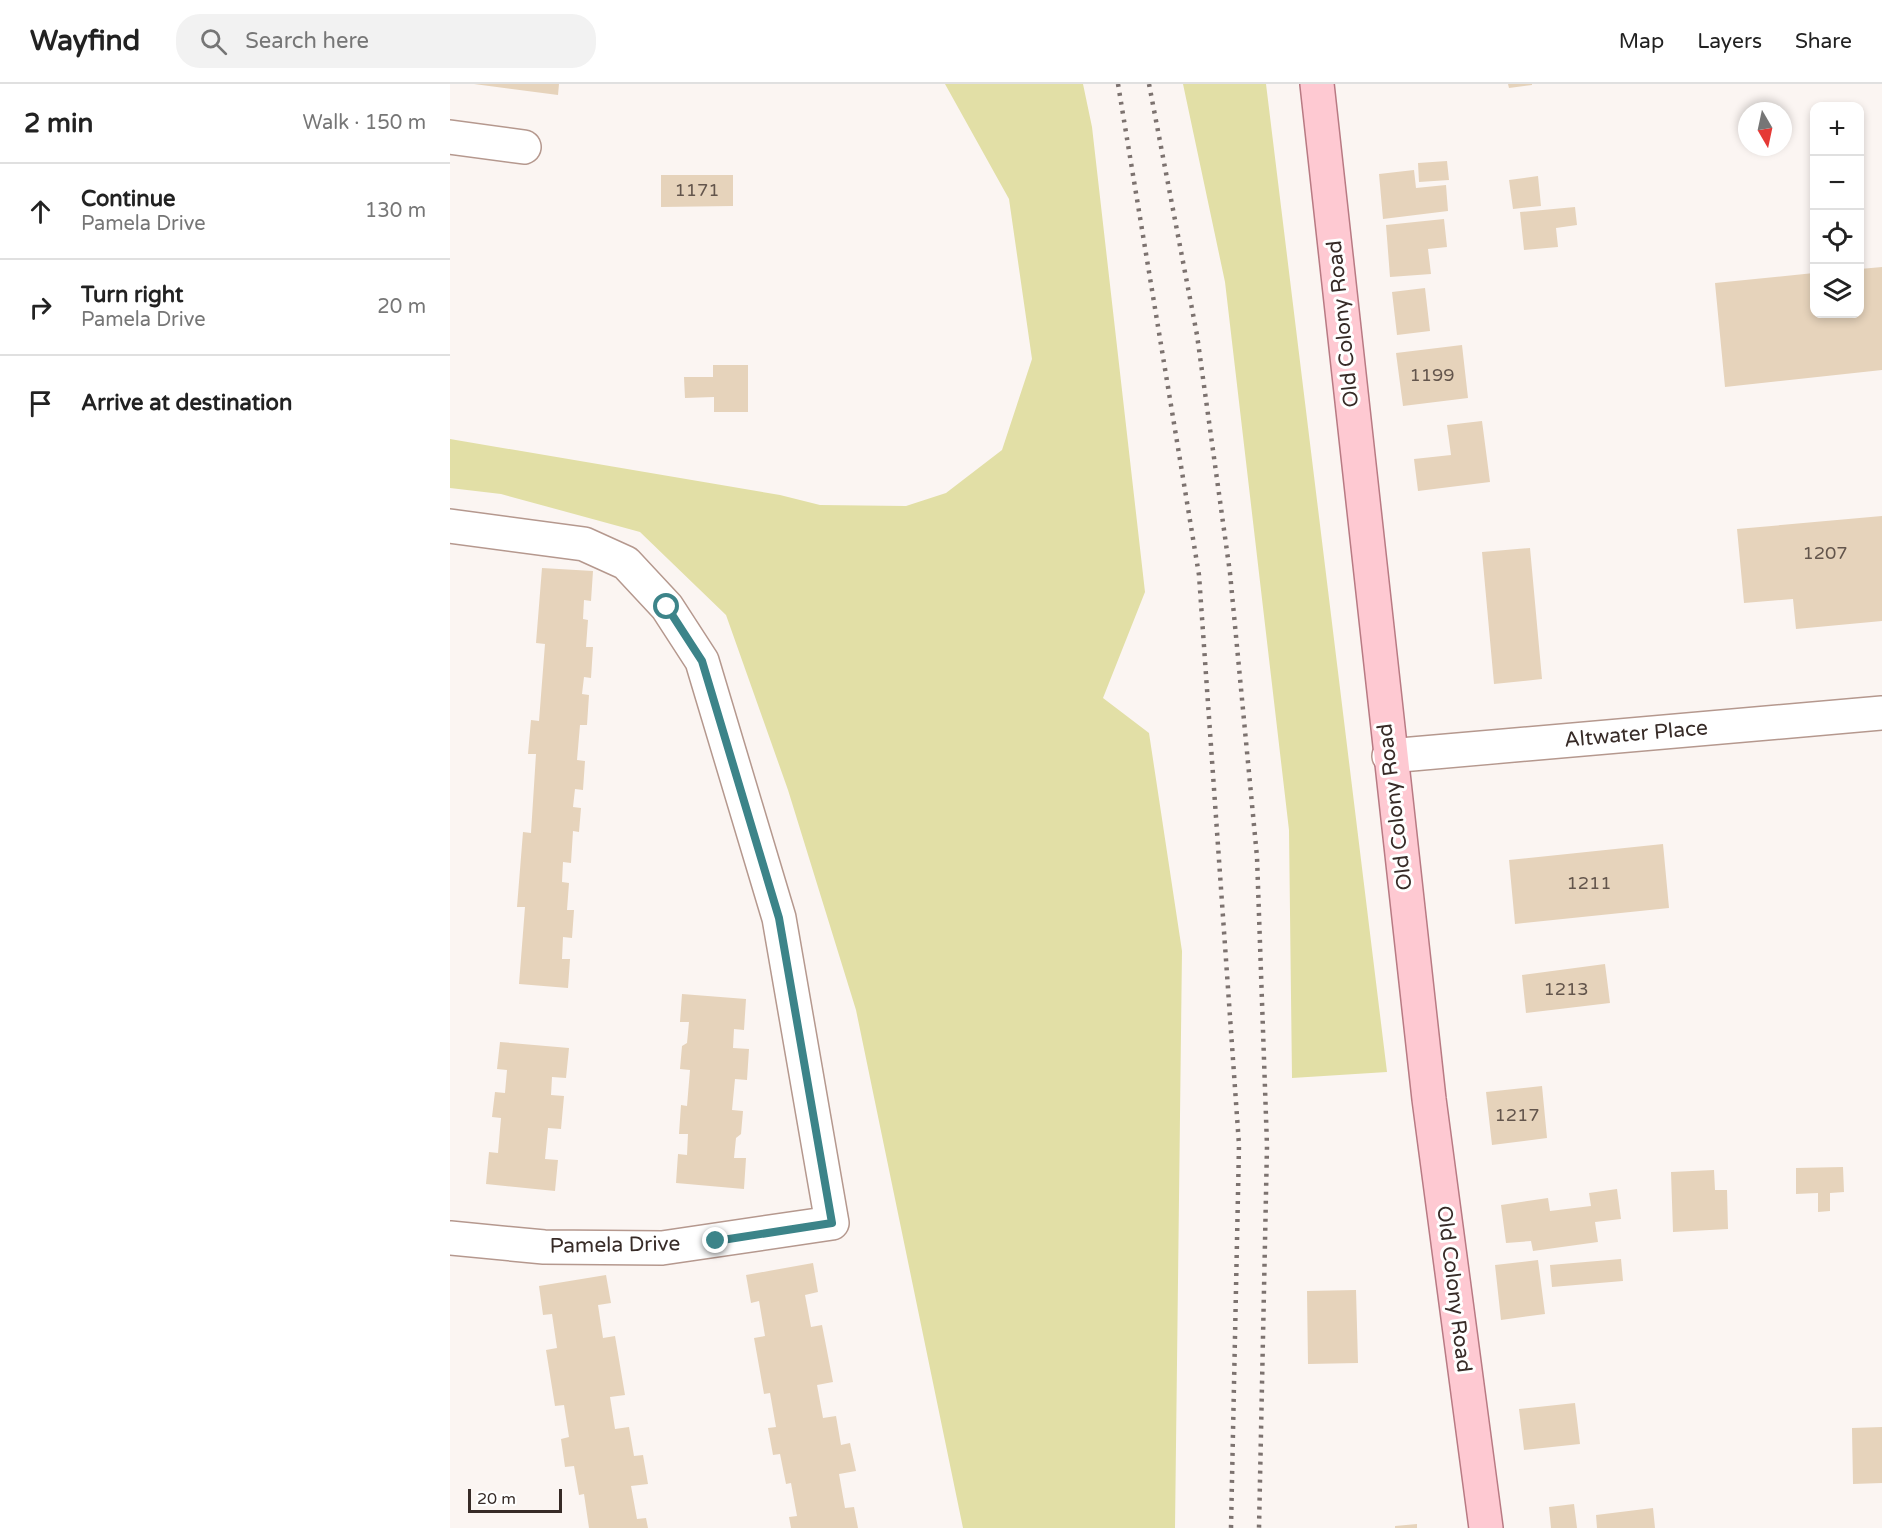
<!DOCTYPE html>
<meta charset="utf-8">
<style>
:root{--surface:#fff;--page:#f2f2f2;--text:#222;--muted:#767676;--line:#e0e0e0}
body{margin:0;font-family:"Varela Round",sans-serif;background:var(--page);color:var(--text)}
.controls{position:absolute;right:18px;top:18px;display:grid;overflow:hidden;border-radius:12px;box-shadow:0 3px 9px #0003}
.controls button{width:54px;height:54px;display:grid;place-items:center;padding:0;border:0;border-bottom:2px solid var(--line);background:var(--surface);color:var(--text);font:30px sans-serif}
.compass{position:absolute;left:1288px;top:18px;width:54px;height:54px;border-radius:50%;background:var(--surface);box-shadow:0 3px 9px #0003;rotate:171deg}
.scale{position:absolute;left:18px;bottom:15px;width:94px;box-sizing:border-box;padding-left:6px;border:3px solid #372b27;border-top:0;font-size:16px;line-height:21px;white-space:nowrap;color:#372b27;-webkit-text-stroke:4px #fff;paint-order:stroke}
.stop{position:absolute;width:18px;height:18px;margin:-14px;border:4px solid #3c8489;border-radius:50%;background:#fff}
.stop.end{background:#3c8489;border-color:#fff;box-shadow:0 2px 6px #0008}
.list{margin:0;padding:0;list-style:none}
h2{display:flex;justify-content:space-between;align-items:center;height:78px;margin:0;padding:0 24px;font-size:26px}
h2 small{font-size:20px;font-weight:400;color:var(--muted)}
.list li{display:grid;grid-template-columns:39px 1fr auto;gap:18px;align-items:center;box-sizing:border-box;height:96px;padding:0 24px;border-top:2px solid var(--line)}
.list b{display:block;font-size:22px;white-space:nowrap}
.list p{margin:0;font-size:20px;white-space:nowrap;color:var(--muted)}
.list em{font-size:20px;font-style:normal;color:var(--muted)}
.icon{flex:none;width:33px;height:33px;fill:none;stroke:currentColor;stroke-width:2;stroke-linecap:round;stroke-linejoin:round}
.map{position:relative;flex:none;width:1432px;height:1444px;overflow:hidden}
header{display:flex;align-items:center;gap:36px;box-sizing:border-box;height:84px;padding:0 30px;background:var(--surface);border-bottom:2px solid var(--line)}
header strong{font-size:28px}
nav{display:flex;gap:33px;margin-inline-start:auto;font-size:21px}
.search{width:420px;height:54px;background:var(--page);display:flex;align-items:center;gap:15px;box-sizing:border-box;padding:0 21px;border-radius:24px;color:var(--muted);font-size:22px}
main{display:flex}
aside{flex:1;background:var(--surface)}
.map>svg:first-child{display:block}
.green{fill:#e2dfa6}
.building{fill:#e6d3bb}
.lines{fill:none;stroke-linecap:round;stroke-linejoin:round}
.minor-casing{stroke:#b5988e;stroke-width:36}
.major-casing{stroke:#b87a83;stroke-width:36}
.minor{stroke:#fff;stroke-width:33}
.major{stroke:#fec9d2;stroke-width:33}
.rail{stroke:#7c726f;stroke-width:4.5;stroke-dasharray:3 6;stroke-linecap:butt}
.route{stroke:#3c8489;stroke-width:8}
.labels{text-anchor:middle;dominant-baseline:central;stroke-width:6;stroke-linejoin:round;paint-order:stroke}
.number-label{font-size:18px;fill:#63554c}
.street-label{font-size:21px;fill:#372b27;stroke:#fff}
</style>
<header>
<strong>Wayfind</strong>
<div class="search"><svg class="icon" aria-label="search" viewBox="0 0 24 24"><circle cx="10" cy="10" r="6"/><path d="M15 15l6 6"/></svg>Search here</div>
<nav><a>Map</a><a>Layers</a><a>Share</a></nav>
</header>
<main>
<aside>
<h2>2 min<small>Walk · 150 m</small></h2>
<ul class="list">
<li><svg class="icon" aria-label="ahead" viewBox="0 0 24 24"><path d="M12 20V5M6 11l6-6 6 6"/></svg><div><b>Continue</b><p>Pamela Drive</p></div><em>130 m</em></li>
<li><svg class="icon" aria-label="right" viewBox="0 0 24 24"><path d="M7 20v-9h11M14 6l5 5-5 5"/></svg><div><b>Turn right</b><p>Pamela Drive</p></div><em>20 m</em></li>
<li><svg class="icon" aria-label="arrive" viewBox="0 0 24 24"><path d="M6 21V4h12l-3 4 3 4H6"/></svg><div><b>Arrive at destination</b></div></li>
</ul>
</aside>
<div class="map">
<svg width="1432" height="1444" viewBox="0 0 1432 1444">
<rect width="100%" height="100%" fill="#fbf5f2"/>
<path class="green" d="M 495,0 L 633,0 L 642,43 L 695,508 L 653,614 L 699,649 L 732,867 L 725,1444 L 513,1444 L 406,926 L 338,706 L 276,531 L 190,448 L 51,410 L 0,404 L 0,355 L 330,411 L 370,421 L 456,422 L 496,409 L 552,366 L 582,275 L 559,115 Z
M 733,0 L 816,0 L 937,988 L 842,994 L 839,746 L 775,198 Z"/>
<path class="building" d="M 24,0 L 109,0 L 108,11 Z
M 1058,0 L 1082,0 L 1082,1 L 1059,4 Z
M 997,77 L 999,96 L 969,98 L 968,79 Z
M 964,86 L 966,104 L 996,101 L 998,127 L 933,135 L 929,90 Z
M 211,91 L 283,91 L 283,122 L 211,123 Z
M 1088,92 L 1091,122 L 1063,125 L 1059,96 Z
M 1125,123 L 1127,141 L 1106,144 L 1108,163 L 1074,166 L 1070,128 Z
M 994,135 L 997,163 L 978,165 L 981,190 L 940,193 L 936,141 Z
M 1432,183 L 1432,286 L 1275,303 L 1265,199 L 1364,189 L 1364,230 L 1410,230 L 1410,185 Z
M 975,204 L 980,247 L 947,251 L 942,208 Z
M 1012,261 L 1018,314 L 953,322 L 946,269 Z
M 263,281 L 298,281 L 298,328 L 264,328 L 264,313 L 235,314 L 234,293 L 263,293 Z
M 1032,337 L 1040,398 L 968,407 L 964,375 L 1001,371 L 997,341 Z
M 1432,432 L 1432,537 L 1346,545 L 1343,515 L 1294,519 L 1287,445 Z
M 1080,464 L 1092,595 L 1044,600 L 1032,468 Z
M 92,484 L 143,487 L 141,517 L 134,516 L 133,535 L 138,536 L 136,563 L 143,563 L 141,594 L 134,593 L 132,610 L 139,611 L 137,641 L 130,641 L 127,676 L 135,677 L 133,706 L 125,705 L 123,723 L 131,724 L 129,748 L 123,747 L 121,779 L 113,778 L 112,798 L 119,799 L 117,826 L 124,826 L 122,854 L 113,853 L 112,875 L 120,875 L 118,904 L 69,900 L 75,823 L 67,823 L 73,748 L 81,749 L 86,670 L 78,670 L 81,636 L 89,637 L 95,560 L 86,559 Z
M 1213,760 L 1219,824 L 1065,840 L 1059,776 Z
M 1155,880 L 1160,919 L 1076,929 L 1072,891 Z
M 232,910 L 296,915 L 294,946 L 284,945 L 283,964 L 299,965 L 297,996 L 285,995 L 282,1026 L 293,1027 L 291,1050 L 286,1054 L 284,1074 L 296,1074 L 294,1105 L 226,1099 L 228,1070 L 237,1071 L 238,1050 L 229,1050 L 231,1021 L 237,1022 L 240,986 L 230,985 L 232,962 L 237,959 L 239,938 L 230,938 Z
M 50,958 L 119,964 L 116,994 L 102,993 L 101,1011 L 114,1012 L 111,1045 L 98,1044 L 95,1075 L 108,1076 L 105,1107 L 36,1100 L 39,1068 L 48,1069 L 51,1034 L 42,1033 L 45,1008 L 55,1009 L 57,986 L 47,985 Z
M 1092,1002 L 1097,1054 L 1042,1061 L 1036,1008 Z
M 1393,1083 L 1394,1108 L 1380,1109 L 1380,1127 L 1368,1128 L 1368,1109 L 1346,1110 L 1346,1084 Z
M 1264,1086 L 1265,1106 L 1277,1106 L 1278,1145 L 1223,1148 L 1221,1088 Z
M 1167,1105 L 1171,1135 L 1145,1138 L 1148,1158 L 1083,1167 L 1081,1157 L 1056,1159 L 1051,1121 L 1098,1114 L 1100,1127 L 1141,1122 L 1139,1109 Z
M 1171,1175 L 1173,1197 L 1102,1203 L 1100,1181 Z
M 1088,1176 L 1095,1230 L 1051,1236 L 1045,1181 Z
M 363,1179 L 368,1208 L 355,1211 L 361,1243 L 372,1241 L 383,1298 L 367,1301 L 373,1334 L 386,1332 L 391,1361 L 400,1359 L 406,1387 L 389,1390 L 395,1424 L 404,1423 L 408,1444 L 341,1444 L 339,1433 L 347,1432 L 341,1399 L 336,1400 L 330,1370 L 323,1371 L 318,1344 L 326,1343 L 320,1309 L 314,1310 L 304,1254 L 315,1252 L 309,1217 L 301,1219 L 296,1191 Z
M 156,1191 L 161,1219 L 148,1221 L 153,1254 L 165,1252 L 175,1311 L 160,1313 L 165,1345 L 179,1343 L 184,1372 L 193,1371 L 198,1400 L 181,1402 L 187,1435 L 196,1434 L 198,1444 L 139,1444 L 134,1410 L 129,1411 L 124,1382 L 115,1383 L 111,1355 L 119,1353 L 114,1321 L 105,1322 L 96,1266 L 107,1264 L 102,1230 L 93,1231 L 89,1202 Z
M 906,1206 L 908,1279 L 858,1280 L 857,1207 Z
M 1125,1319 L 1130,1360 L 1074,1366 L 1069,1325 Z
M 1432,1343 L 1432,1399 L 1403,1400 L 1402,1344 Z
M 1124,1420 L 1127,1444 L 1101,1444 L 1099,1423 Z
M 1203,1424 L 1205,1444 L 1147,1444 L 1146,1431 Z
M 967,1440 L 967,1444 L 945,1444 L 945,1442 Z"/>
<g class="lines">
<g class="minor-casing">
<path id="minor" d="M 0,53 L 74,63
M 0,442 L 134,460 L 176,479 L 217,523 L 252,577 L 329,834 L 382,1139 L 212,1164 L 94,1163 L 0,1154
M 939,672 L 1432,629"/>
</g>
<g class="major-casing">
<path id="major" d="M 867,0 L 979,1015 L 1036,1444"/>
</g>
<use href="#minor" class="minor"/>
<use href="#major" class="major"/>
<path class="rail" d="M 668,0 L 749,491 L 789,1061 L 781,1444
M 699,0 L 747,251 L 780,489 L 807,773 L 817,1062 L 809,1444"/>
</g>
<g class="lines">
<path class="route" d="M 217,523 L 252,577 L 329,834 L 382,1139 L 266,1157"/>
</g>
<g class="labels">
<g class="number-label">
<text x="247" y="106">1171</text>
<text x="982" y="291">1199</text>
<text x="1375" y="469">1207</text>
<text x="1139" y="799">1211</text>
<text x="1116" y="905">1213</text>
<text x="1067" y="1031">1217</text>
</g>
<g class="street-label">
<text transform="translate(893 240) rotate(-96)">Old Colony Road</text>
<text transform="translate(1186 650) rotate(-5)">Altwater Place</text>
<text transform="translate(945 723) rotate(-97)">Old Colony Road</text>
<text transform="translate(165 1161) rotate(-1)">Pamela Drive</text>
<text transform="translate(1004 1205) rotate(83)">Old Colony Road</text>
</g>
</g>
</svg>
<div class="controls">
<button>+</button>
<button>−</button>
<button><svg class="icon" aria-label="locate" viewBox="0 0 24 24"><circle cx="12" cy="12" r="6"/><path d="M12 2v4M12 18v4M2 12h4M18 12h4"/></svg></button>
<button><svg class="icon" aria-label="layers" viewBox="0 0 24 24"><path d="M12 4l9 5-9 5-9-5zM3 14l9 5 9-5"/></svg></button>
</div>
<svg class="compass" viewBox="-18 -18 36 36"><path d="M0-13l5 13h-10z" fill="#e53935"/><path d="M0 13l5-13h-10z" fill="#767676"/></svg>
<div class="scale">20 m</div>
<div class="stop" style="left:217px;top:523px"></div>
<div class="stop end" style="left:266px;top:1157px"></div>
</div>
</main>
